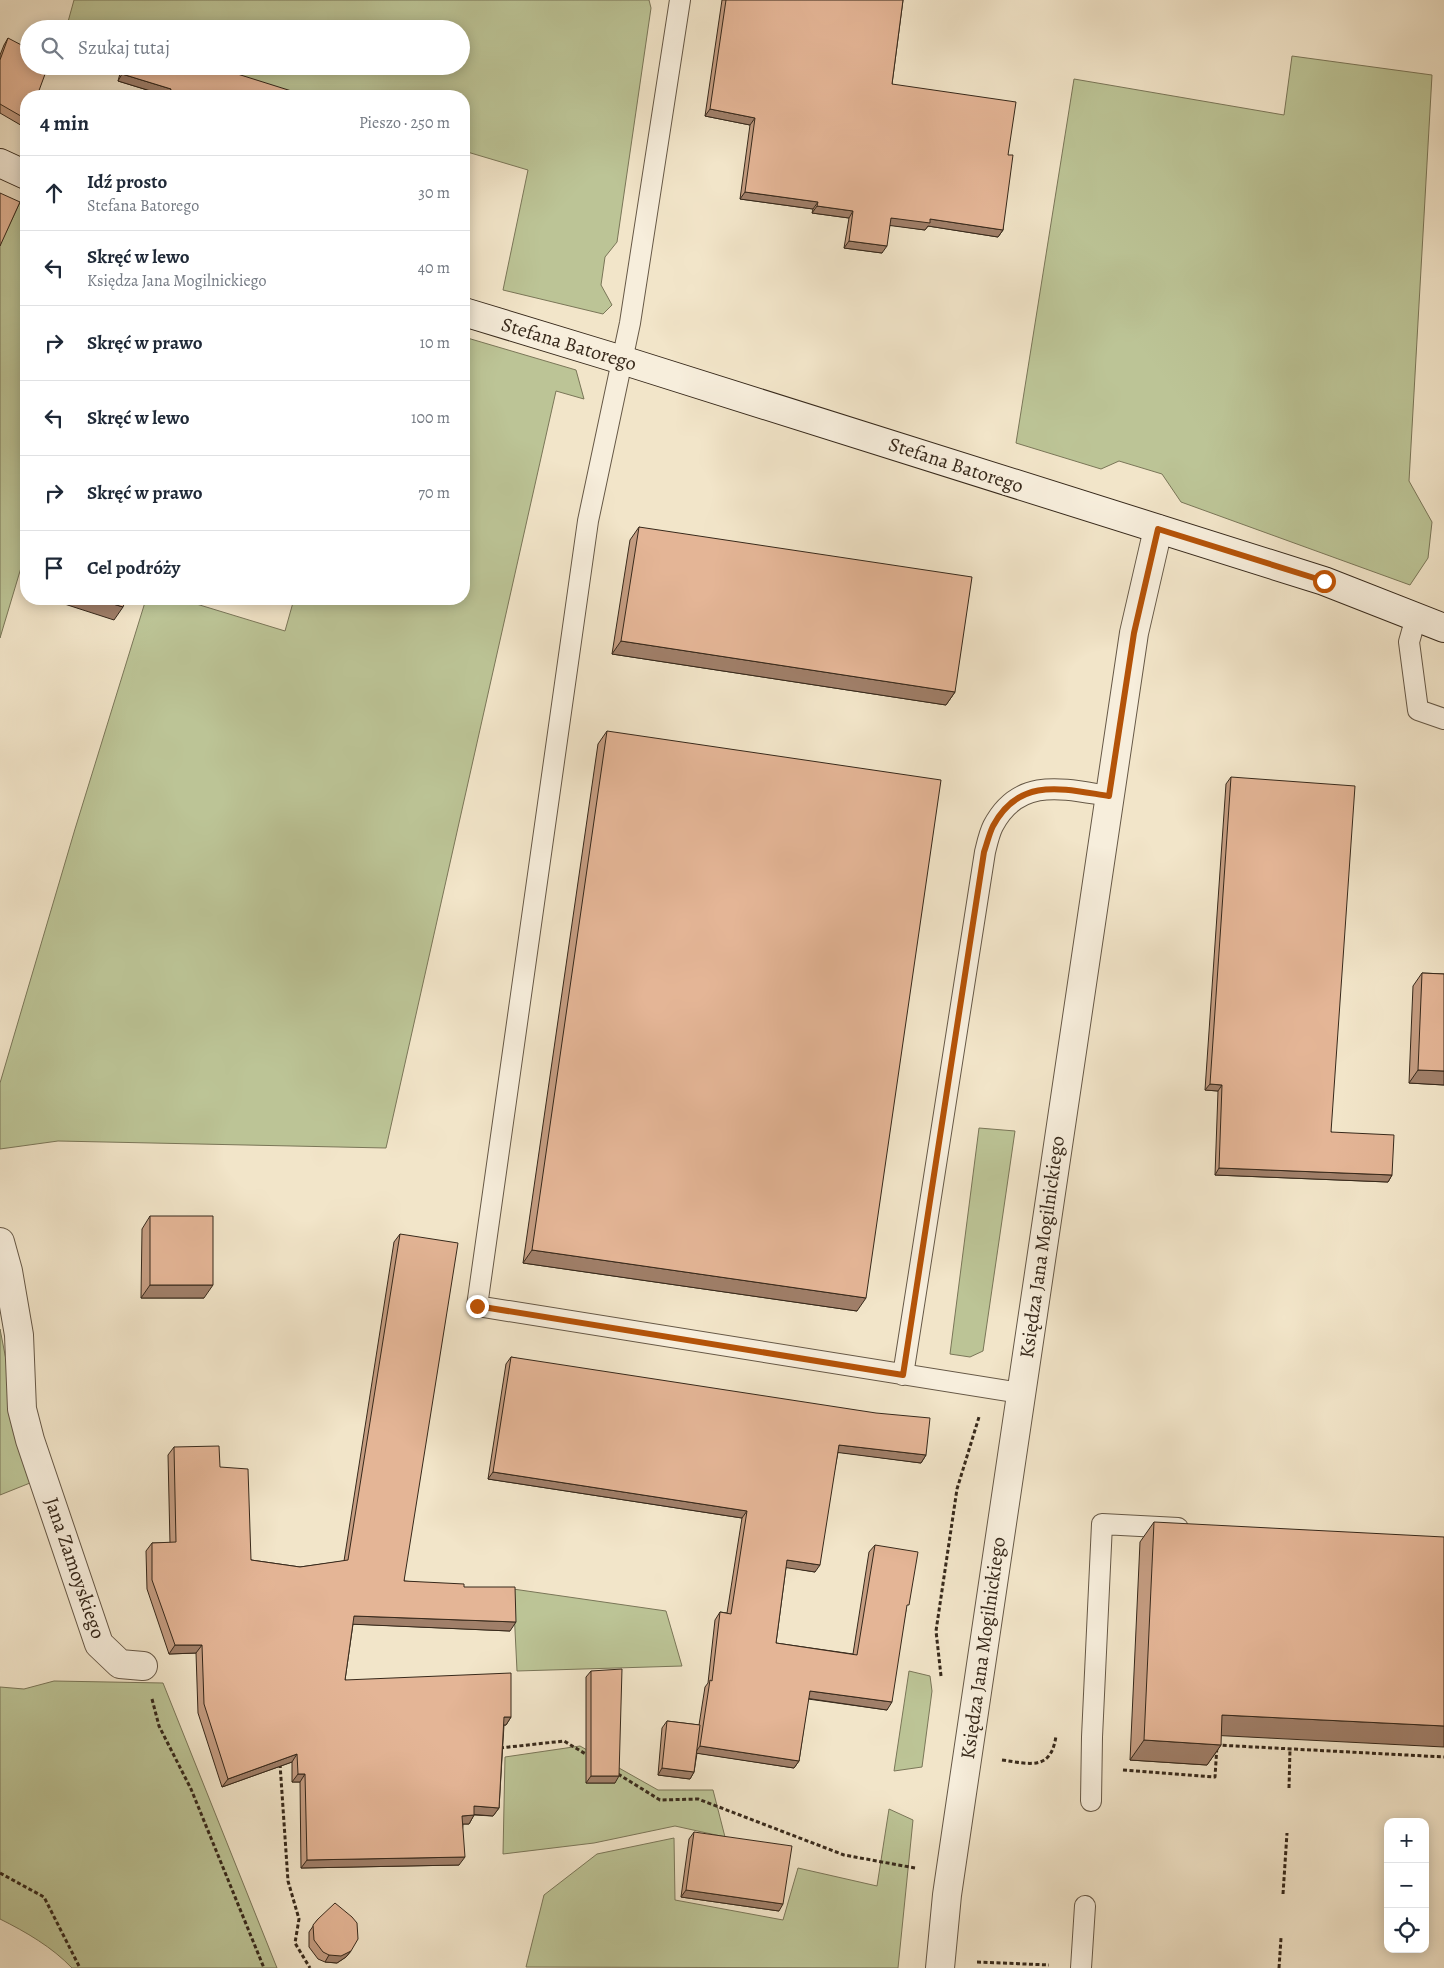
<!DOCTYPE html>
<html lang="pl">
<meta charset="utf-8">
<style>
:root{--surface:#fff;--page:#f6f6f7;--text:#1f2937;--muted:#747a83;--line:#e0e1e3}
body{margin:0;font-family:Alegreya,serif;background:var(--page);color:var(--text)}
.controls{position:absolute;right:15px;bottom:15px;display:grid;overflow:hidden;border-radius:10px;box-shadow:0 2px 12px #0003}
.controls button{width:45px;height:45px;display:grid;place-items:center;padding:0;border:0;border-bottom:1px solid var(--line);background:var(--surface);color:var(--text);font:25px sans-serif}
.stop{position:absolute;width:15px;height:15px;margin:-11px;border:4px solid #b45309;border-radius:50%;background:#fff}
.stop.end{background:#b45309;border-color:#fff;box-shadow:0 1px 5px #0008}
.list{margin:0;padding:0;list-style:none}
h2{display:flex;justify-content:space-between;align-items:center;height:65px;margin:0;padding:0 20px;font-size:21px}
h2 small{font-size:16px;font-weight:400;color:var(--muted)}
.list li{display:grid;grid-template-columns:32px 1fr auto;gap:15px;align-items:center;box-sizing:border-box;height:75px;padding:0 20px;border-top:1px solid var(--line)}
.list b{display:block;font-size:19px;white-space:nowrap}
.list p{margin:0;font-size:16px;white-space:nowrap;color:var(--muted)}
.list em{font-size:16px;font-style:normal;color:var(--muted)}
.icon{flex:none;width:28px;height:28px;fill:none;stroke:currentColor;stroke-width:2;stroke-linecap:round;stroke-linejoin:round}
.map{position:relative;flex:none;width:1444px;height:1968px;overflow:hidden}
.search{position:absolute;background:var(--surface);box-shadow:0 2px 12px #0003;left:20px;top:20px;width:450px;height:55px;display:flex;align-items:center;gap:12px;box-sizing:border-box;padding:0 18px;border-radius:28px;color:var(--muted);font-size:19px}
.panel{position:absolute;background:var(--surface);box-shadow:0 2px 12px #0003;left:20px;top:90px;width:450px;height:515px;border-radius:20px}
.map>svg:first-child{display:block}
.green{fill:#bcc496;stroke:#7a7658}
.lines{fill:none;stroke-linecap:round;stroke-linejoin:round}
.lane-casing{stroke:#665846;stroke-width:22}
.street-casing{stroke:#665846;stroke-width:30}
.secondary-casing{stroke:#37291b;stroke-width:30}
.path{stroke:#37291b;stroke-width:3;stroke-dasharray:4 2.5;stroke-linecap:butt}
.lane{stroke:#f7eedc;stroke-width:20}
.street{stroke:#f7eedc;stroke-width:28}
.secondary{stroke:#f7eedc;stroke-width:28}
.wall{fill:#c49c81;stroke:#37291b}
.shaded-wall{fill:#a07f69;stroke:#37291b}
.building{fill:#e4b596;stroke:#37291b}
.route{stroke:#b45309;stroke-width:6}
.labels{text-anchor:middle;dominant-baseline:central;stroke-width:4.5;stroke-linejoin:round;paint-order:stroke}
.street-label{font-size:20px;fill:#37291b;stroke:#f7eedc}
</style>
<div class="map">
<svg width="1444" height="1968" viewBox="0 0 1444 1968">
<rect width="100%" height="100%" fill="#f2e5c9"/>
<filter id="stains"><feTurbulence type="fractalNoise" baseFrequency=".004" numOctaves="4"/><feColorMatrix values="0 0 0 0 .2 0 0 0 0 .09 0 0 0 0 .02 0 0 0 .5 -.17"/></filter>
<radialGradient id="worn" r=".72"><stop offset=".6" stop-color="#630" stop-opacity="0"/><stop offset="1" stop-color="#630" stop-opacity=".3"/></radialGradient>
<path class="green" d="M 74,0 L 649,0 L 651,8 L 617,242 L 605,257 L 601,285 L 612,305 L 603,314 L 503,290 L 528,170 L 464,151 L 464,96 L 283,96 L 186,66 L 461,66 L 461,29 L 66,29 Z
M 1292,56 L 1432,75 L 1409,481 L 1432,522 L 1428,558 L 1410,585 L 1181,502 L 1162,474 L 1119,461 L 1101,469 L 1016,443 L 1074,79 L 1284,115 Z
M 21,200 L 26,202 L 26,551 L 0,638 L 0,245 Z
M 464,337 L 576,370 L 584,399 L 556,391 L 386,1148 L 58,1141 L 0,1149 L 0,1083 L 75,829 L 146,599 L 180,599 L 285,631 L 294,599 L 464,599 Z
M 979,1128 L 1015,1131 L 983,1351 L 970,1357 L 950,1354 Z
M 0,1329 L 30,1483 L 0,1495 Z
M 513,1589 L 666,1611 L 682,1666 L 517,1671 Z
M 909,1671 L 930,1676 L 932,1691 L 922,1767 L 894,1771 Z
M 54,1681 L 163,1683 L 277,1968 L 72,1968 C 52,1947 26,1932 0,1919 L 0,1687 L 24,1689 Z
M 580,1746 L 658,1790 L 713,1790 L 725,1837 L 675,1826 L 594,1843 L 503,1854 L 505,1757 Z
M 889,1809 L 913,1820 L 898,1968 L 526,1967 L 544,1895 L 597,1854 L 674,1838 L 675,1900 L 783,1920 L 798,1868 L 877,1886 Z"/>
<g class="lines">
<g class="lane-casing">
<path id="lane" d="M 680,0 L 630,323 L 588,521 L 477,1306 L 1021,1393
M 1416,617 L 1409,642 L 1418,710 L 1444,719
M 903,1375 L 985,852 C 987,844 989,834 993,826 C 1019,776 1064,789 1109,796
M 1091,1801 L 1092,1737 L 1102,1524 L 1178,1528
M 1081,1968 L 1085,1906"/>
</g>
<g class="street-casing">
<path id="street" d="M 0,1242 L 8,1271 L 19,1335 L 22,1409 L 30,1440 L 99,1644 L 120,1664 L 143,1666
M 940,1968 L 947,1895 L 962,1793 L 1134,633 L 1158,529"/>
</g>
<g class="secondary-casing">
<path id="secondary" d="M 0,163 L 26,175
M 464,312 L 622,360 L 1324,581 L 1444,628"/>
</g>
<path class="path" d="M 941,1676 L 936,1631 L 957,1489 L 979,1417
M 152,1699 L 159,1726 L 191,1789 L 264,1968
M 500,1748 L 564,1741 L 589,1756
M 1002,1760 C 1030,1764 1051,1771 1056,1736
M 280,1764 L 288,1881 L 299,1919 L 295,1943 L 310,1968
M 1123,1770 L 1215,1777 L 1217,1745 L 1444,1757
M 618,1774 L 660,1800 L 698,1799 L 844,1855 L 915,1868
M 1289,1788 L 1290,1749
M 0,1873 L 44,1897 L 80,1968
M 1283,1894 L 1287,1833
M 977,1962 L 1049,1965
M 1279,1968 L 1281,1938"/>
<use href="#lane" class="lane"/>
<use href="#street" class="street"/>
<use href="#secondary" class="secondary"/>
</g>
<path class="wall" d="M 722,0 L 903,0 L 892,84 L 1008,155 L 1003,230 L 998,237 L 928,226 L 925,230 L 890,225 L 882,253 L 844,248 L 849,218 L 812,213 L 813,209 L 740,199 L 750,125 L 705,116 Z
M 8,38 L 26,96 L 26,124 L 24,127 L 0,113 L 0,55 L 4,45 Z
M 122,66 L 212,66 L 301,96 L 167,96 L 118,81 Z
M 639,527 L 955,692 L 946,705 L 612,654 L 630,540 Z
M 607,731 L 857,1311 L 523,1263 L 598,744 Z
M 1231,777 L 1331,1132 L 1392,1175 L 1388,1182 L 1215,1175 L 1218,1091 L 1205,1090 L 1226,784 Z
M 1422,973 L 1444,974 L 1444,1085 L 1409,1083 L 1413,986 Z
M 150,1216 L 204,1298 L 141,1298 L 142,1229 Z
M 400,1234 L 404,1581 L 464,1587 L 510,1631 L 353,1624 L 345,1680 L 511,1717 L 506,1725 L 504,1725 L 499,1808 L 493,1816 L 474,1815 L 469,1824 L 463,1824 L 459,1865 L 301,1868 L 300,1782 L 292,1782 L 292,1762 L 222,1787 L 198,1713 L 196,1653 L 169,1654 L 147,1589 L 146,1551 L 152,1543 L 170,1543 L 168,1455 L 174,1447 L 220,1467 L 251,1560 L 300,1567 L 344,1561 L 394,1242 Z
M 511,1357 L 926,1455 L 921,1463 L 838,1452 L 815,1572 L 786,1567 L 776,1643 L 853,1654 L 869,1552 L 875,1545 L 906,1610 L 887,1710 L 808,1699 L 799,1761 L 794,1768 L 697,1753 L 694,1772 L 690,1779 L 658,1775 L 662,1728 L 667,1721 L 699,1725 L 705,1687 L 708,1683 L 715,1620 L 720,1612 L 727,1613 L 742,1518 L 488,1479 L 506,1364 Z
M 1154,1522 L 1221,1745 L 1207,1765 L 1130,1760 L 1140,1542 Z
M 591,1671 L 615,1783 L 586,1783 L 586,1677 Z
M 694,1832 L 779,1911 L 681,1897 L 689,1839 Z
M 318,1919 L 351,1951 L 346,1957 L 337,1963 L 325,1962 L 318,1959 L 309,1947 L 309,1932 Z"/>
<path class="shaded-wall" d="M 122,74 L 171,89 L 167,96 L 118,81 Z
M 170,94 L 178,96 L 168,96 Z
M 710,109 L 755,118 L 750,125 L 705,116 Z
M 745,192 L 818,202 L 813,209 L 740,199 Z
M 817,206 L 853,211 L 849,218 L 812,213 Z
M 891,218 L 930,219 L 1003,230 L 998,237 L 928,226 L 925,230 L 886,225 Z
M 849,241 L 887,246 L 882,253 L 844,248 Z
M 49,599 L 97,599 L 123,607 L 114,620 Z
M 621,641 L 955,692 L 946,705 L 612,654 Z
M 1418,1070 L 1444,1071 L 1444,1085 L 1409,1083 Z
M 1210,1084 L 1222,1085 L 1218,1091 L 1205,1090 Z
M 1219,1168 L 1392,1175 L 1388,1182 L 1215,1175 Z
M 532,1250 L 866,1298 L 857,1311 L 523,1263 Z
M 150,1285 L 213,1285 L 204,1298 L 141,1298 Z
M 839,1445 L 926,1455 L 921,1463 L 834,1452 Z
M 493,1472 L 747,1511 L 742,1518 L 488,1479 Z
M 787,1560 L 820,1565 L 815,1572 L 782,1567 Z
M 354,1616 L 516,1622 L 510,1631 L 348,1624 Z
M 175,1645 L 202,1645 L 196,1653 L 169,1654 Z
M 810,1691 L 892,1702 L 887,1710 L 805,1698 Z
M 1222,1715 L 1444,1726 L 1444,1747 L 1209,1735 Z
M 504,1717 L 511,1717 L 506,1725 L 498,1725 Z
M 1144,1740 L 1221,1745 L 1207,1765 L 1130,1760 Z
M 700,1746 L 799,1761 L 794,1768 L 695,1753 Z
M 297,1754 L 292,1762 L 222,1787 L 228,1779 Z
M 662,1768 L 694,1772 L 690,1779 L 658,1775 Z
M 298,1774 L 305,1774 L 300,1782 L 292,1782 Z
M 591,1776 L 619,1776 L 615,1783 L 586,1783 Z
M 474,1806 L 499,1808 L 493,1816 L 469,1814 Z
M 474,1815 L 469,1824 L 457,1824 L 462,1816 Z
M 465,1857 L 459,1865 L 301,1868 L 307,1860 Z
M 686,1890 L 783,1904 L 779,1911 L 681,1897 Z
M 351,1951 L 346,1957 L 337,1963 L 325,1962 L 329,1955 Z"/>
<path class="building" d="M 726,0 L 903,0 L 892,84 L 1016,102 L 1008,155 L 1013,155 L 1003,230 L 930,219 L 930,223 L 891,218 L 887,246 L 849,241 L 853,211 L 817,206 L 818,202 L 745,192 L 755,118 L 710,109 Z
M 8,38 L 29,49 L 29,66 L 48,66 L 37,96 L 26,96 L 26,119 L 0,104 L 0,60 Z
M 125,66 L 212,66 L 301,94 L 301,96 L 178,96 L 170,94 L 171,89 L 122,74 Z
M 0,193 L 20,202 L 0,246 Z
M 464,197 L 468,198 L 464,213 Z
M 639,527 L 972,577 L 955,692 L 621,641 Z
M 97,599 L 126,599 L 123,607 Z
M 607,731 L 941,780 L 866,1298 L 532,1250 Z
M 1231,777 L 1355,786 L 1331,1132 L 1394,1135 L 1392,1175 L 1219,1168 L 1222,1085 L 1210,1084 Z
M 1422,973 L 1444,974 L 1444,1071 L 1418,1070 Z
M 150,1216 L 213,1216 L 213,1285 L 150,1285 Z
M 400,1234 L 458,1243 L 404,1581 L 464,1584 L 464,1587 L 515,1587 L 516,1622 L 354,1616 L 345,1680 L 511,1673 L 511,1717 L 504,1717 L 499,1808 L 474,1806 L 474,1815 L 462,1816 L 465,1857 L 307,1860 L 305,1774 L 298,1774 L 297,1754 L 228,1779 L 204,1704 L 202,1645 L 175,1645 L 152,1580 L 152,1543 L 176,1542 L 174,1447 L 219,1446 L 220,1467 L 248,1469 L 251,1560 L 300,1567 L 348,1560 Z
M 511,1357 L 876,1413 L 930,1418 L 926,1455 L 839,1445 L 820,1565 L 787,1560 L 776,1643 L 857,1655 L 875,1545 L 918,1552 L 909,1605 L 907,1605 L 892,1702 L 810,1691 L 799,1761 L 700,1746 L 710,1680 L 712,1681 L 720,1612 L 731,1614 L 747,1511 L 493,1472 Z
M 1154,1522 L 1444,1537 L 1444,1726 L 1222,1715 L 1221,1745 L 1144,1740 Z
M 622,1669 L 619,1776 L 591,1776 L 591,1671 Z
M 667,1721 L 700,1725 L 694,1772 L 662,1768 Z
M 694,1832 L 792,1846 L 783,1904 L 686,1890 Z
M 335,1903 L 352,1917 L 357,1923 L 358,1939 L 351,1951 L 341,1956 L 329,1955 L 323,1952 L 314,1940 L 313,1925 L 318,1919 Z"/>
<g class="lines">
<path class="route" d="M 477,1306 L 903,1375 L 984,852 C 987,844 989,834 993,826 C 1020,776 1063,789 1109,796 L 1134,633 L 1158,529 L 1324,581"/>
</g>
<g class="labels">
<g class="street-label">
<text transform="translate(569 344) rotate(17)">Stefana Batorego</text>
<text transform="translate(956 465) rotate(18)">Stefana Batorego</text>
<text transform="translate(1042 1247) rotate(-82)">Księdza Jana Mogilnickiego</text>
<text transform="translate(75 1568) rotate(71)">Jana Zamoyskiego</text>
<text transform="translate(983 1648) rotate(-82)">Księdza Jana Mogilnickiego</text>
</g>
</g>
<rect width="100%" height="100%" filter="url(#stains)"/>
<rect width="100%" height="100%" fill="url(#worn)"/>
</svg>
<div class="controls">
<button>+</button>
<button>−</button>
<button><svg class="icon" aria-label="locate" viewBox="0 0 24 24"><circle cx="12" cy="12" r="6"/><path d="M12 2v4M12 18v4M2 12h4M18 12h4"/></svg></button>
</div>
<div class="stop" style="left:1324px;top:581px"></div>
<div class="stop end" style="left:477px;top:1306px"></div>
<div class="search"><svg class="icon" aria-label="search" viewBox="0 0 24 24"><circle cx="10" cy="10" r="6"/><path d="M15 15l6 6"/></svg>Szukaj tutaj</div>
<section class="panel">
<h2>4 min<small>Pieszo · 250 m</small></h2>
<ul class="list">
<li><svg class="icon" aria-label="ahead" viewBox="0 0 24 24"><path d="M12 20V5M6 11l6-6 6 6"/></svg><div><b>Idź prosto</b><p>Stefana Batorego</p></div><em>30 m</em></li>
<li><svg class="icon" aria-label="left" viewBox="0 0 24 24"><path d="M17 20v-9H6M10 6l-5 5 5 5"/></svg><div><b>Skręć w lewo</b><p>Księdza Jana Mogilnickiego</p></div><em>40 m</em></li>
<li><svg class="icon" aria-label="right" viewBox="0 0 24 24"><path d="M7 20v-9h11M14 6l5 5-5 5"/></svg><div><b>Skręć w prawo</b></div><em>10 m</em></li>
<li><svg class="icon" aria-label="left" viewBox="0 0 24 24"><path d="M17 20v-9H6M10 6l-5 5 5 5"/></svg><div><b>Skręć w lewo</b></div><em>100 m</em></li>
<li><svg class="icon" aria-label="right" viewBox="0 0 24 24"><path d="M7 20v-9h11M14 6l5 5-5 5"/></svg><div><b>Skręć w prawo</b></div><em>70 m</em></li>
<li><svg class="icon" aria-label="arrive" viewBox="0 0 24 24"><path d="M6 21V4h12l-3 4 3 4H6"/></svg><div><b>Cel podróży</b></div></li>
</ul>
</section>
</div>
